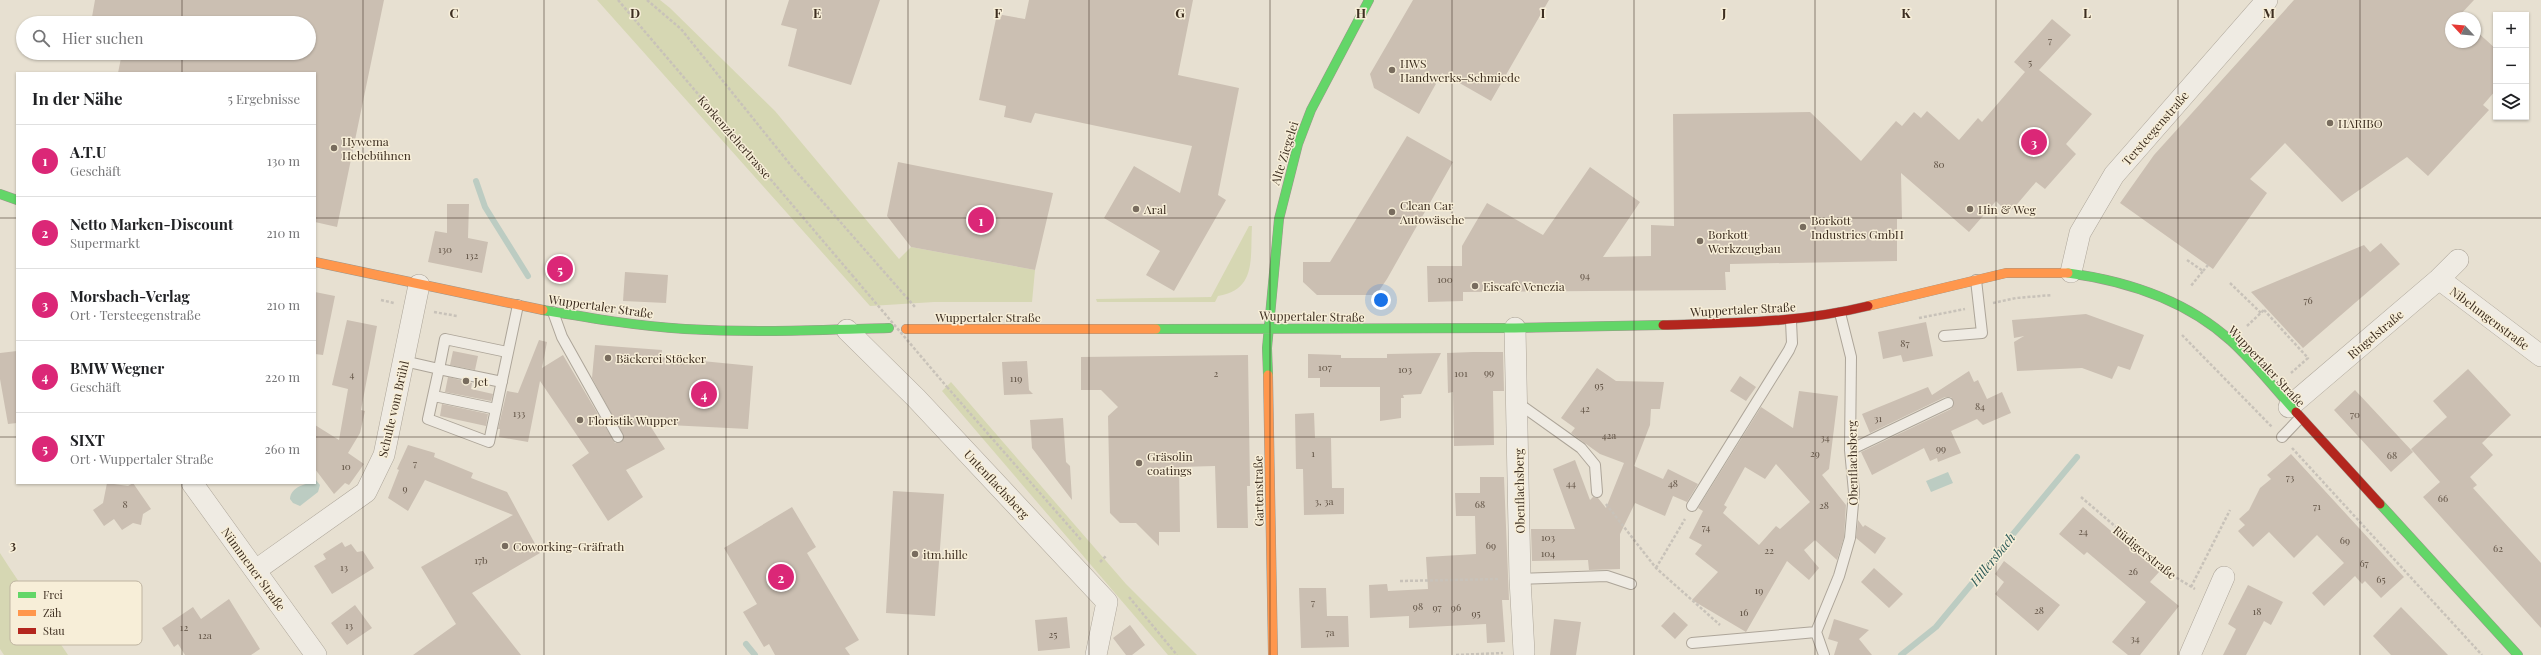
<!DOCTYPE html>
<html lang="de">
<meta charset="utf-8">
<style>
:root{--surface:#fff;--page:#f6f6f6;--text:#202124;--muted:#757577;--line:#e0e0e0;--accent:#db2777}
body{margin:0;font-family:"Playfair Display",serif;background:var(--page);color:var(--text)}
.controls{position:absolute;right:12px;top:12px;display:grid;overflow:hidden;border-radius:0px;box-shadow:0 1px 3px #0004}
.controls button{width:36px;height:36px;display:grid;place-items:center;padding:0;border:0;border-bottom:1px solid var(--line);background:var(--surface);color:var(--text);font:20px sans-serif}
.compass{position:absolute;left:2445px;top:12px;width:36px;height:36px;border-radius:50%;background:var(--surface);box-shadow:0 1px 3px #0004;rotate:296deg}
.you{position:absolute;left:1381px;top:300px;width:14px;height:14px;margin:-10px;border:3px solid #fff;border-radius:50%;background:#1a73e8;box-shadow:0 0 0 6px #1a73e833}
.badge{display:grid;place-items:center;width:26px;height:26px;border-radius:50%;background:var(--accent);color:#fff;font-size:13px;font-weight:700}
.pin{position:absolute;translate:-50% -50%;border:2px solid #fff;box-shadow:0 1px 4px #0006}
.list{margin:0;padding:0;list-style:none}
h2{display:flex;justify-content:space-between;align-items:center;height:52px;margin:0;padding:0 16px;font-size:17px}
h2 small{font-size:13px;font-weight:400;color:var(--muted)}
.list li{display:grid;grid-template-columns:26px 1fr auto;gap:12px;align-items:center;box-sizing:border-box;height:72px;padding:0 16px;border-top:1px solid var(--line)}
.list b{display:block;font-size:15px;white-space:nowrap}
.list p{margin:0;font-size:13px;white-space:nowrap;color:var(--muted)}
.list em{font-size:13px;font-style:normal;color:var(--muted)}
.icon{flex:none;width:22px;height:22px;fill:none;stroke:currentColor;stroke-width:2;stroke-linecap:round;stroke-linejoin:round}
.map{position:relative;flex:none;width:2541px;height:655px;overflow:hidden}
.search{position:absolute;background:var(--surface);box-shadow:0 1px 3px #0004;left:16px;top:16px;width:300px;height:44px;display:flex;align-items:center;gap:10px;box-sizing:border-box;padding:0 14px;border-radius:22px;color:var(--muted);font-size:15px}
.panel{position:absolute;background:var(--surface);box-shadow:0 1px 3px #0004;left:16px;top:72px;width:300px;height:412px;border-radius:0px}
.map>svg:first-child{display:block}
.green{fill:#d6d7b3}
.water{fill:#bcccc2}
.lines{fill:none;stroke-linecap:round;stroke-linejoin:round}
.stream{stroke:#bcccc2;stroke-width:6}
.building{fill:#cbbfb2;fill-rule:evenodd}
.lane-casing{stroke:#ada599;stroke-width:12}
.street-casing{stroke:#ada599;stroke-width:22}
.fast-casing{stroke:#9c958a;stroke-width:10}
.slow-casing{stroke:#9c958a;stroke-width:10}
.jam-casing{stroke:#9c958a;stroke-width:10}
.path{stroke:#c8c2b9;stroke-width:2.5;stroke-dasharray:3 2;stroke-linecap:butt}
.lane{stroke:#efebe3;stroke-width:10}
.street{stroke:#efebe3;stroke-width:21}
.fast{stroke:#63d668;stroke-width:9}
.slow{stroke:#ff974d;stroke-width:9}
.jam{stroke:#b3261e;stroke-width:9}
.path-bridge{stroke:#c8c2b9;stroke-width:2.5;stroke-dasharray:3 2;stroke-linecap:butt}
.grid{fill:none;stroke:#3d2e20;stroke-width:1;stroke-opacity:0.55}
.poi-dot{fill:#786c5e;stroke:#f7eed8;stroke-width:1.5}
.labels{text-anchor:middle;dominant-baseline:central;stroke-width:3;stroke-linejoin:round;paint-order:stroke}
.number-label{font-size:10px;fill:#605244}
.poi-label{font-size:12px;fill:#3d2e20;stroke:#f7eed8;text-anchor:start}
.street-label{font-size:12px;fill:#3d2e20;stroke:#f7eed8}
.water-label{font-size:13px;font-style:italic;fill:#2f5d5a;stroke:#f7eed8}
.key{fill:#f7eed8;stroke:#bfb4a1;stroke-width:1}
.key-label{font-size:11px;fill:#3d2e20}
.grid-label{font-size:13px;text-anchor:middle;font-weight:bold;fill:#3d2e20;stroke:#f7eed8;stroke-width:3;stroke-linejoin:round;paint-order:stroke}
</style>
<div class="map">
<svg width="2541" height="655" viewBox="0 0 2541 655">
<rect width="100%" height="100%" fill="#e7e0d1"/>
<path class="green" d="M 597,0 L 660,0 L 670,8 L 775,111 L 899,259 L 911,247 L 1035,270 L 1032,302 L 934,302 L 870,306 Z
M 1249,226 L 1252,226 C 1250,257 1257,290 1218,296 L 1215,302 L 1097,302 L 1096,299 L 1211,297 Z
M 951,382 L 1126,584 L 1197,655 L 1168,655 L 942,391 Z
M 0,553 L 9,567 L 68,655 L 4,655 L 0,649 Z"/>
<path class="water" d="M 1948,472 L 1953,483 L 1931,492 L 1926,481 Z
M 315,479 L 320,485 L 318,492 L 300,506 L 293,503 L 290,499 C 291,487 305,483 315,483 Z"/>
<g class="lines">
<path class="stream" d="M 476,181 L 485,207 L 528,276
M 746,644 L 755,655
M 1901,655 L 1936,627 L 2077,457"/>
</g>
<path class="building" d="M 95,0 L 384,0 L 337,227 L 315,222 L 315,73 L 118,73 L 122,53 L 309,53 L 309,23 L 119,23 L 92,17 Z
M 789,0 L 880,0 L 851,85 L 788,66 L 797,29 L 781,25 Z
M 1029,0 L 1193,0 L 1178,75 L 1239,88 L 1218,195 L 1226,200 L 1174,291 L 1146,275 L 1160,251 L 1104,218 L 1134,166 L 1180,193 L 1192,146 L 1035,113 L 1031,123 L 1004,117 L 1006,106 L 979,100 L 997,14 L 1025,19 Z
M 1413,0 L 1549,0 L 1491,101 L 1442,73 L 1419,114 L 1374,88 L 1370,74 Z
M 2294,0 L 2474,0 L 2459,16 L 2462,18 L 2451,18 L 2451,42 L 2475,42 L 2475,30 L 2496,49 L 2496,90 L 2483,105 L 2489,110 L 2428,176 L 2407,157 L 2342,202 L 2285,143 L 2250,179 L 2267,193 L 2213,269 L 2120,203 L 2154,155 Z
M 2052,19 L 2071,35 L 2039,70 L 2092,114 L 2066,144 L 2076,154 L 2045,189 L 2036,182 L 2013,209 L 2006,211 L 1996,201 L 1969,232 L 1901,173 L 1902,219 L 1897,219 L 1897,261 L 1730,264 L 1730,272 L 1725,272 L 1726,290 L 1463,292 L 1463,301 L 1428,302 L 1427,266 L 1462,266 L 1462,246 L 1487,203 L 1543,235 L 1590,167 L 1640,202 L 1603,257 L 1651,256 L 1651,225 L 1674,226 L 1673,114 L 1810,112 L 1861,161 L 1896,121 L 1902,126 L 1914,112 L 1921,118 L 1927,111 L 1959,140 L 1978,118 L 1982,122 L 2025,72 L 2014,62 Z
M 1407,136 L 1453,162 L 1387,279 L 1376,295 L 1317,295 L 1303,282 L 1303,262 L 1330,262 Z
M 898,162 L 1053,193 L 1035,270 L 911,247 L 887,216 Z
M 447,204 L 469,204 L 468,238 L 488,242 L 482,273 L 428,262 L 435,231 L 447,233 Z
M 2381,243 L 2400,264 L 2303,348 L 2251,292 L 2364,245 L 2370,252 Z
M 625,272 L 668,275 L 666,303 L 623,301 Z
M 315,292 L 335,296 L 323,355 L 315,354 Z
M 2086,314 L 2144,335 L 2130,370 L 2118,366 L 2112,379 L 2082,368 L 2017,371 L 2014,342 L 2024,336 L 2014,338 L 2012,320 Z
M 347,320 L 377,326 L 361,410 L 365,411 L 360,433 L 348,453 L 364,464 L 349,485 L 345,483 L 334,494 L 315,469 L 315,425 L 339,440 L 348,389 L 332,385 Z
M 1926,322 L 1933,356 L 1903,362 L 1901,355 L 1883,359 L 1878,332 Z
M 539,340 L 547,342 L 542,368 L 563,355 L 615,443 L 621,442 L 624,437 L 592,378 L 595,345 L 662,350 L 661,357 L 753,366 L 748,429 L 649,424 L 665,449 L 626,470 L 643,497 L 608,521 L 572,465 L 589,453 L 540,381 L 528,442 L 499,437 L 500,429 L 498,429 L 507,391 L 518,393 Z
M 17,351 L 17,423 L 8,424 L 0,379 L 0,353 Z
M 453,351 L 478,356 L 475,370 L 450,365 Z
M 1473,352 L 1503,352 L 1504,391 L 1493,391 L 1494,445 L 1454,446 L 1453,392 L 1448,393 L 1447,353 Z
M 1441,353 L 1421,394 L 1403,395 L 1404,398 L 1401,398 L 1401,418 L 1380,421 L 1380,387 L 1320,387 L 1320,378 L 1308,378 L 1308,354 L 1341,355 L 1341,358 L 1387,358 L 1387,354 Z
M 1248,355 L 1250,486 L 1247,486 L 1248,528 L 1217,528 L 1215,466 L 1179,467 L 1180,532 L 1159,532 L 1159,546 L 1136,523 L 1120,523 L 1110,513 L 1108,416 L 1118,407 L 1101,390 L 1081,390 L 1081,357 Z
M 1027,361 L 1029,390 L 1033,394 L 1004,395 L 1002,362 Z
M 1597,368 L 1616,381 L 1664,382 L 1660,409 L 1651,409 L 1650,425 L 1634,466 L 1663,479 L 1668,469 L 1698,484 L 1687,502 L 1673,496 L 1665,516 L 1635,503 L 1620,534 L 1620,569 L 1589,570 L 1588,560 L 1532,561 L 1531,529 L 1575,529 L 1553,469 L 1575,460 L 1590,500 L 1593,497 L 1598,498 L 1606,508 L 1624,463 L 1600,454 L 1586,444 L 1571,433 L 1575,428 L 1561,418 Z
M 2468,369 L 2511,415 L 2482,443 L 2493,455 L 2470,477 L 2477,485 L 2473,488 L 2541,563 L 2541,628 L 2423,497 L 2440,482 L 2411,449 L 2447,417 L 2433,401 Z
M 1969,371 L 1974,382 L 1978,380 L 1987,399 L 2002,392 L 2011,413 L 1983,425 L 1977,419 L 1951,431 L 1961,453 L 1938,462 L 1937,458 L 1930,461 L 1924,448 L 1872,475 L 1861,452 L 1951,409 L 1954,403 L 1951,397 L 1945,397 L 1870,433 L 1862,414 L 1928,387 L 1932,395 Z
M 1740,376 L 1756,387 L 1746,401 L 1730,391 Z
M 448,377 L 472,383 L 471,389 L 493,394 L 491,401 L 445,392 Z
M 2355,390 L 2413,452 L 2391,472 L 2334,410 Z
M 1799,391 L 1838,396 L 1829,469 L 1822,475 L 1846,505 L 1844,537 L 1837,560 L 1815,540 L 1804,550 L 1819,568 L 1809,580 L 1787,561 L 1746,632 L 1692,600 L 1718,572 L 1695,554 L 1702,545 L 1689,538 L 1703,511 L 1698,508 L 1761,407 L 1793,428 ZM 1776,464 L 1810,502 L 1780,529 L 1776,526 L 1759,545 L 1723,513 L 1727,507 L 1724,505 L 1745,467 L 1765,479 Z
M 442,404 L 488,414 L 486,426 L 440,416 Z
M 1314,413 L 1315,438 L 1331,438 L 1332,488 L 1344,488 L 1344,514 L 1304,515 L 1303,469 L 1296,469 L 1295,414 Z
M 1063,418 L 1066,462 L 1070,466 L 1072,500 L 1032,448 L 1030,420 Z
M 408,445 L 435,453 L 434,457 L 473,473 L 471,478 L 507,492 L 540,553 L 472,593 L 521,655 L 413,655 L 456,624 L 421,567 L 513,515 L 425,480 L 408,511 L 388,498 L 399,470 L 397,469 Z
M 2291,454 L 2404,577 L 2381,598 L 2365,581 L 2362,584 L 2355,576 L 2324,606 L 2312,593 L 2344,563 L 2317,535 L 2294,558 L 2269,532 L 2253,547 L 2238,531 L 2245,525 L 2239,519 L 2249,510 L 2260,488 L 2271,479 L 2267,475 Z
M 1480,477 L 1504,477 L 1509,600 L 1502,600 L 1505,642 L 1487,643 L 1486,624 L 1409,628 L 1409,616 L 1370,618 L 1369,585 L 1387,584 L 1388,591 L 1428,589 L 1426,557 L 1476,554 L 1475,516 L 1456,516 L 1455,493 L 1480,493 Z
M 107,483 L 128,486 L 133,483 L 151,509 L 143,514 L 141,525 L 133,523 L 122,530 L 114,519 L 104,526 L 93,510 L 103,503 Z
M 893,491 L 944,494 L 935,616 L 886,613 Z
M 792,507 L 816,547 L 807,553 L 859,640 L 845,648 L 850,655 L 775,655 L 769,644 L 764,647 L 743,612 L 757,604 L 724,548 Z
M 2083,507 L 2159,572 L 2150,582 L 2179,606 L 2140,655 L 2128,655 L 2112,642 L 2146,602 L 2087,552 L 2084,555 L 2059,534 Z
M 1858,520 L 1863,527 L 1865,525 L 1886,538 L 1875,554 L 1856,538 Z
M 342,542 L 345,547 L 351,544 L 357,552 L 363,551 L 374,568 L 332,594 L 314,566 L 326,559 L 323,554 Z
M 2004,561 L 2060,605 L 2038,631 L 1995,594 L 2004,582 L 1995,574 Z
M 1874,568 L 1903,594 L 1889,608 L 1861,582 Z
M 2248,585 L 2283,602 L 2271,625 L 2264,621 L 2246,655 L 2223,655 L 2236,629 L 2228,624 Z
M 1299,588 L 1326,588 L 1327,616 L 1348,616 L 1349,647 L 1301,648 Z
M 229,599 L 260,649 L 251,655 L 185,655 L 178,644 L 174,647 L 162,628 L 193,607 L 201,619 Z
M 355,605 L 372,628 L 347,645 L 331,623 Z
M 2401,607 L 2448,655 L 2391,655 L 2373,636 Z
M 1674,612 L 1688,625 L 1675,639 L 1661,626 Z
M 1067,617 L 1070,648 L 1038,651 L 1035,620 Z
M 1554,619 L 1581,622 L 1576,655 L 1550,655 Z
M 1834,619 L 1869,630 L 1859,639 L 1872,655 L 1834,655 L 1838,642 L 1828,639 Z
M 1130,625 L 1145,645 L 1132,655 L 1126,655 L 1113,638 Z"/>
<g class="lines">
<g class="lane-casing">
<path id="lane" d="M 553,312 L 562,337 L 618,437
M 1944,336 L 1982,333 L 1976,280
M 404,361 L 439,369 L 428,419 L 489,442 L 518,305
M 502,382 L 439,369 L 445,339 L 507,352
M 434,396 L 496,409
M 1518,403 L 1581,448 L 1595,465 L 1597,492
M 2282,437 L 2300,418
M 1850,450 L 1948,403
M 1692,506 L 1789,350 L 1792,343 L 1791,321
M 1520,579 L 1607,576 L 1631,584
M 1692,643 L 1816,632
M 1824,655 L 1816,632 L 1839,576 L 1850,538 L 1854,492 L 1850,450 L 1851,357 L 1840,313"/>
</g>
<g class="street-casing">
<path id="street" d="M 2071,272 L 2080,233 L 2114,175 L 2267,0
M 2439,279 L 2541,356
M 1515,328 L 1520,579 L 1524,652
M 847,330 L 916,398 L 1107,602 L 1096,655
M 2289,407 L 2439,279 L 2458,260
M 192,483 L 316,655
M 256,570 L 366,492 L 384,455 L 419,285
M 2190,655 L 2224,577"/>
</g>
<g class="fast-casing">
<path id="fast" d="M 0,194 L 17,200
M 2068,273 C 2127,281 2186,300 2231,341 C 2254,362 2275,389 2296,412
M 543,310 C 590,318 637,326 685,329 C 753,333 821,330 889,328
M 1156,329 L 1515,328 L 1663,325
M 1268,375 L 1267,348 L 1279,219 L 1298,144 L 1311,110 L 1369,0
M 2380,504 L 2518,655"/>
</g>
<g class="slow-casing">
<path id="slow" d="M 315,262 L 543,310
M 1868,306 L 2006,273 L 2068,273
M 906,329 L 1156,329
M 1268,375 L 1273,655"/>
</g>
<g class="jam-casing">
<path id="jam" d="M 1663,325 C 1733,323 1799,323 1868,306
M 2296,412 L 2380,504"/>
</g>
<path class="path" d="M 618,0 L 852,275
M 647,0 L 681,29 L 793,168 L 915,307
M 2187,260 L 2203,271 L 2190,287
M 2203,271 L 2208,265
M 2230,283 L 2261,313
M 381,300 L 394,303
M 1993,303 L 2016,298 L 2052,295
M 2264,310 L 2308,358 L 2291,373
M 434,312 L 457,316
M 1919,318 L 1965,309
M 2247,326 L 2265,309
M 2182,335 L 2272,427
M 947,387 L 1082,541
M 2292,448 L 2482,655
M 2081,497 L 2172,575 L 2195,589
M 1606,504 L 1656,568 L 1720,625
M 1100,562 L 1107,555
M 1656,568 L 1685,519
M 1400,581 L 1499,579
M 2191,587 L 2230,510
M 1129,597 L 1177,655
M 1456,655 L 1503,653"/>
<use href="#lane" class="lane"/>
<use href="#street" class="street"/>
<use href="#fast" class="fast"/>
<use href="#slow" class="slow"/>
<use href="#jam" class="jam"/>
<path class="path-bridge" d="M 852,275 L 947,387"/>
</g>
<path class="grid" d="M 182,0 L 182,23M 363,0 L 363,655M 544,0 L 544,655M 726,0 L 726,655M 908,0 L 908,655M 1089,0 L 1089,655M 1270,0 L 1270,655M 1452,0 L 1452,655M 1634,0 L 1634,655M 1815,0 L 1815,655M 1996,0 L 1996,655M 2178,0 L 2178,655M 2360,0 L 2360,655M 182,53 L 182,73M 0,218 L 17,218M 315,218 L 2541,218M 0,437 L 17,437M 315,437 L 2541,437M 182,483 L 182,655"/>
<g class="poi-dot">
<circle cx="1392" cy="70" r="4"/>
<circle cx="2330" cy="123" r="4"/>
<circle cx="334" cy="148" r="4"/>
<circle cx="1136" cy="209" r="4"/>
<circle cx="1970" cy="209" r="4"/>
<circle cx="1392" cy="212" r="4"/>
<circle cx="1803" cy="227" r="4"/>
<circle cx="1700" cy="241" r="4"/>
<circle cx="1475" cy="286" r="4"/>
<circle cx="608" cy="358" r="4"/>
<circle cx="466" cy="381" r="4"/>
<circle cx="580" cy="420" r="4"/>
<circle cx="1139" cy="463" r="4"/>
<circle cx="505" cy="546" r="4"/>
<circle cx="915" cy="554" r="4"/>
</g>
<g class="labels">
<g class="number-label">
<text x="2050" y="40">7</text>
<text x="2030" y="62">5</text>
<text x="1939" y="164">80</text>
<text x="445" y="249">130</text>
<text x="472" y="255">132</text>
<text x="1585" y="275">94</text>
<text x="1445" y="279">100</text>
<text x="2308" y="300">76</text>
<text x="1905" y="343">87</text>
<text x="1325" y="367">107</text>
<text x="1405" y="369">103</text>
<text x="1489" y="372">99</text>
<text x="1216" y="373">2</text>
<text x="1461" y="373">101</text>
<text x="352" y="374">4</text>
<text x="1016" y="378">119</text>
<text x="1599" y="385">95</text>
<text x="1980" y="406">84</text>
<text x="1585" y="408">42</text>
<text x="519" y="413">133</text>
<text x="2355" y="414">70</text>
<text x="1878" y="418">31</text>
<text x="1609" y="435">42a</text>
<text x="1825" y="437">34</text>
<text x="1941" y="448">99</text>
<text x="1313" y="453">1</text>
<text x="1815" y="453">29</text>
<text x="2392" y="455">68</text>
<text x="415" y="463">7</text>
<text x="346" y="466">10</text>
<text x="2290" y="477">73</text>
<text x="1571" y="483">44</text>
<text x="1673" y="483">48</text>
<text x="405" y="488">9</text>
<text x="2443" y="498">66</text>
<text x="1324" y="501">3, 3a</text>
<text x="125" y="504">8</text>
<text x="1480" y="504">68</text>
<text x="1824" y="505">28</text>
<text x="2317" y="506">71</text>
<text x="1706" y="527">74</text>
<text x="2083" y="531">24</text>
<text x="1548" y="537">103</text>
<text x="2345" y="540">69</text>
<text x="1491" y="545">69</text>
<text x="2498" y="548">62</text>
<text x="1769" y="550">22</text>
<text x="1548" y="553">104</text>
<text x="481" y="560">17b</text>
<text x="2364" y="563">67</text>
<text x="344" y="567">13</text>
<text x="2133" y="571">26</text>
<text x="2381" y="579">65</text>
<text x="1759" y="590">19</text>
<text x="1313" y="602">7</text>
<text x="1418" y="606">98</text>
<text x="1437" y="607">97</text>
<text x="1456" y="607">96</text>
<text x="2039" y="610">28</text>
<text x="2257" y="611">18</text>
<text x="1744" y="612">16</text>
<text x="1476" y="613">95</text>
<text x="349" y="625">13</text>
<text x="184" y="627">12</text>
<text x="1330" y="632">7a</text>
<text x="1053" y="634">25</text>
<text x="205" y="635">12a</text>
<text x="2135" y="638">34</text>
</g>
<g class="poi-label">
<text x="1400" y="63">HWS<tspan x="1400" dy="14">Handwerks‒Schmiede</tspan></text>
<text x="2338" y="123">HARIBO</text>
<text x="342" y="141">Hywema<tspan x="342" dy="14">Hebebühnen</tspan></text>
<text x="1400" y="205">Clean Car<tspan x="1400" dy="14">Autowäsche</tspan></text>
<text x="1144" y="209">Aral</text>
<text x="1978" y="209">Hin &amp; Weg</text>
<text x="1811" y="220">Borkott<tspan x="1811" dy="14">Industries GmbH</tspan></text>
<text x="1708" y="234">Borkott<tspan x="1708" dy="14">Werkzeugbau</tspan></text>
<text x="1483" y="286">Eiscafè Venezia</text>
<text x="616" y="358">Bäckerei Stöcker</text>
<text x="474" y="381">Jet</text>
<text x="588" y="420">Floristik Wupper</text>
<text x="1147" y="456">Gräsolin<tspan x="1147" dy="14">coatings</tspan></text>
<text x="513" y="546">Coworking-Gräfrath</text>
<text x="923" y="554">itm.hille</text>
</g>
<g class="street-label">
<text transform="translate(2155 128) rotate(-49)">Tersteegenstraße</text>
<text transform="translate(735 137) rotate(49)">Korkenziehertrasse</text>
<text transform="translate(1284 153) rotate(-73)">Alte Ziegelei</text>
<text transform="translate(601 306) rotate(8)">Wuppertaler Straße</text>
<text transform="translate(1743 309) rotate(-3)">Wuppertaler Straße</text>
<text transform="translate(1312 316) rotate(1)">Wuppertaler Straße</text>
<text x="988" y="317">Wuppertaler Straße</text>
<text transform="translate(2490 318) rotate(37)">Nibelungenstraße</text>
<text transform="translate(2375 334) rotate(-40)">Ringelstraße</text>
<text transform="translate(2267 366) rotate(47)">Wuppertaler Straße</text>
<text transform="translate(393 409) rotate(-77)">Schulte vom Brühl</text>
<text transform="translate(1852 463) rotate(-91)">Obenflachsberg</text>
<text transform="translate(997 484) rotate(47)">Untenflachsberg</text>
<text transform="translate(1258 491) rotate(-91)">Gartenstraße</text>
<text transform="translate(1519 491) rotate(-91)">Obenflachsberg</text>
<text transform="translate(2145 552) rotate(39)">Rüdigerstraße</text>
<text transform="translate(254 569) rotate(54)">Nümmener Straße</text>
</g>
<g class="water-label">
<text transform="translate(1992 559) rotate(-51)">Hillersbach</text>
</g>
</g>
<rect x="10" y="581" width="132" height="64" rx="6" class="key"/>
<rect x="18" y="592" width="18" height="6" fill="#63d668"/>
<rect x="18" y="610" width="18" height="6" fill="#ff974d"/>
<rect x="18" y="628" width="18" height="6" fill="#b3261e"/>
<g class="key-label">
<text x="43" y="599">Frei</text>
<text x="43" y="617">Zäh</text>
<text x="43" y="635">Stau</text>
</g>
<g class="grid-label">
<text x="454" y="18">C</text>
<text x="635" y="18">D</text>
<text x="817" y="18">E</text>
<text x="998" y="18">F</text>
<text x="1180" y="18">G</text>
<text x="1361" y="18">H</text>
<text x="1543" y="18">I</text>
<text x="1724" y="18">J</text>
<text x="1906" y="18">K</text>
<text x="2087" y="18">L</text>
<text x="2269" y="18">M</text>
<text x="13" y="550">3</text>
</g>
</svg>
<div class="controls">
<button>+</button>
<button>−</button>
<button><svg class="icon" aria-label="layers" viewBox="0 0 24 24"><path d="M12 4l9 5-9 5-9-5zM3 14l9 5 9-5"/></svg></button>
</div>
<svg class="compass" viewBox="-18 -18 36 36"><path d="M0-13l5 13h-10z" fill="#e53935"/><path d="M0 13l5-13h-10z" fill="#757577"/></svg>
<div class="you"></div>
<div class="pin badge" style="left:981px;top:220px">1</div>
<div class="pin badge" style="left:781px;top:577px">2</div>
<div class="pin badge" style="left:2034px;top:142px">3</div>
<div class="pin badge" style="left:704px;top:394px">4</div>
<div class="pin badge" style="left:560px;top:269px">5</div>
<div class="search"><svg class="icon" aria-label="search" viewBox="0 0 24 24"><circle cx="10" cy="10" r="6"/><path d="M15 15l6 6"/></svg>Hier suchen</div>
<section class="panel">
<h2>In der Nähe<small>5 Ergebnisse</small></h2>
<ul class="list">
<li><span class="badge">1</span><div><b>A.T.U</b><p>Geschäft</p></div><em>130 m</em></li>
<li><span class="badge">2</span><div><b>Netto Marken-Discount</b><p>Supermarkt</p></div><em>210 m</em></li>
<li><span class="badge">3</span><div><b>Morsbach-Verlag</b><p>Ort · Tersteegenstraße</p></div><em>210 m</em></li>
<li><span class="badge">4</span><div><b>BMW Wegner</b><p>Geschäft</p></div><em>220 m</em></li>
<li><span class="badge">5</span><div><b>SIXT</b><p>Ort · Wuppertaler Straße</p></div><em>260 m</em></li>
</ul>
</section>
</div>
